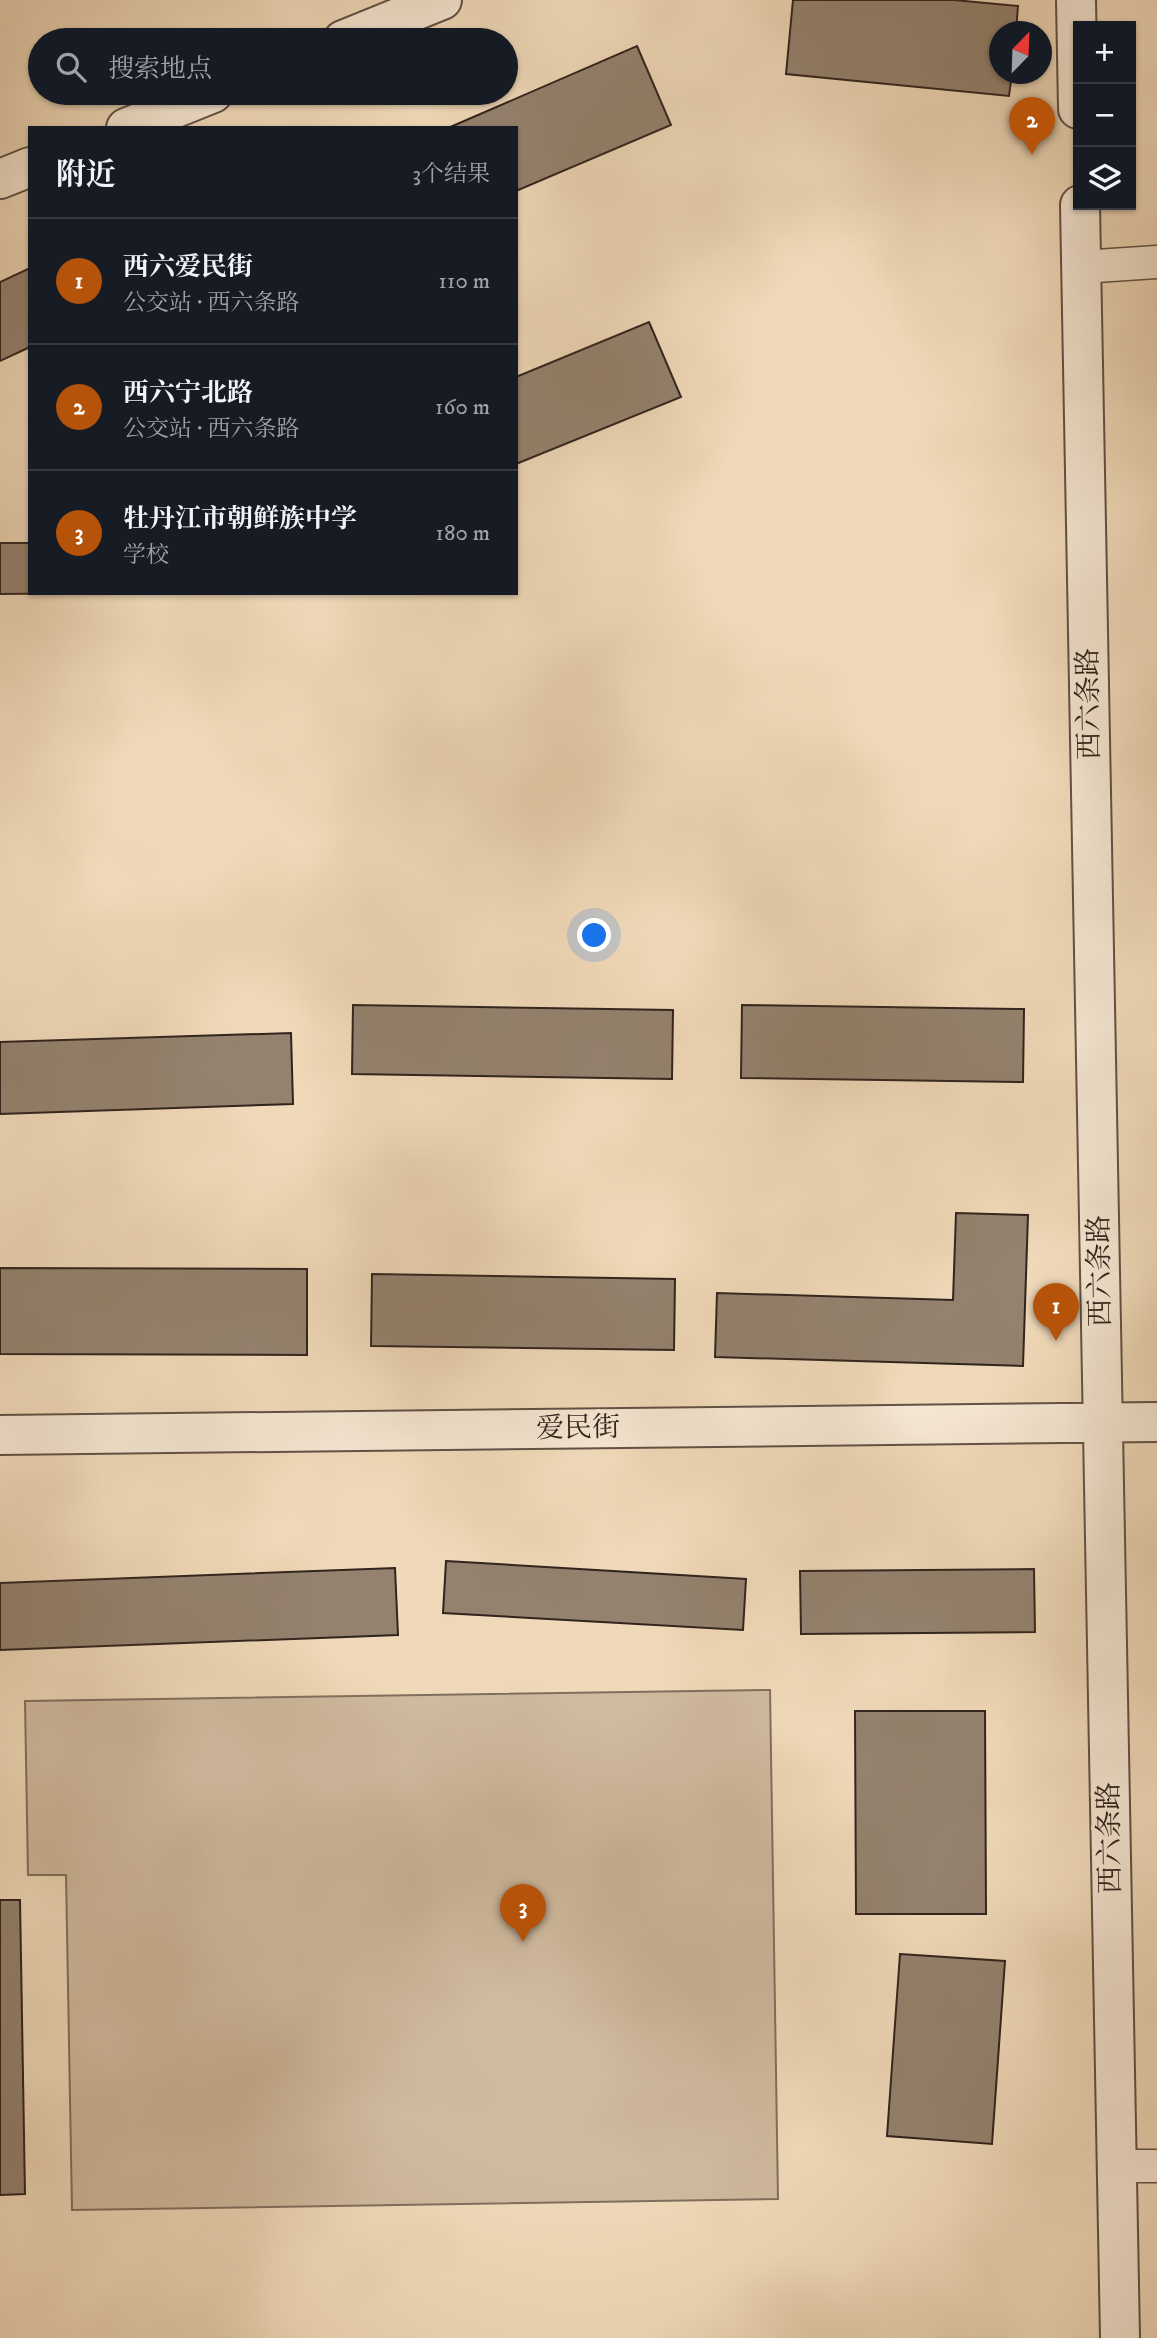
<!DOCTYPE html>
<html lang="zh">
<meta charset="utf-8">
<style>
:root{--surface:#171b24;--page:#20242c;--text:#f1f3f6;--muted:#9ea1a6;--line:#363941;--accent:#b45309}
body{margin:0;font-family:"IM FELL DW Pica","Noto Serif SC",serif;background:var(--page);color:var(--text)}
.controls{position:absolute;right:21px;top:21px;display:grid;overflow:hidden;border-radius:0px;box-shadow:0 2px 5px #0004}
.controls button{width:63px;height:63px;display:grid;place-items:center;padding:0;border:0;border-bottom:2px solid var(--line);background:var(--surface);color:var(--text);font:35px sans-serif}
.compass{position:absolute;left:989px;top:21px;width:63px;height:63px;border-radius:50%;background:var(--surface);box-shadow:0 2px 5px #0004;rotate:23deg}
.you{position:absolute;left:595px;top:936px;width:24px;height:24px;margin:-18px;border:5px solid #fff;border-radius:50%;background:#1a73e8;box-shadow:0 0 0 10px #1a73e833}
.badge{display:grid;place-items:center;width:46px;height:46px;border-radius:50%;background:var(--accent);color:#fff;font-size:23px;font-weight:700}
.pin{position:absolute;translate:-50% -58px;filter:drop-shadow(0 2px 4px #0008)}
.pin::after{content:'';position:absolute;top:37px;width:24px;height:21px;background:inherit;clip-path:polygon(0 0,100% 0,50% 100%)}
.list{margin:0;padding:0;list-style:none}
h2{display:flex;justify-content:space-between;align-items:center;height:91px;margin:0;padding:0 28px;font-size:30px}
h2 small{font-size:23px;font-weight:400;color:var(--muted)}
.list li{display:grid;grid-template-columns:46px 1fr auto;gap:21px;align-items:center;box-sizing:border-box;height:126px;padding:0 28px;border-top:2px solid var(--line)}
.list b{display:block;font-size:26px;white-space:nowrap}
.list p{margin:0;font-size:23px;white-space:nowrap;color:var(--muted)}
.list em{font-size:23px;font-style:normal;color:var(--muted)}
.icon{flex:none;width:38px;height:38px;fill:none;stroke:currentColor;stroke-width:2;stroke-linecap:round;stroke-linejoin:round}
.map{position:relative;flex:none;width:1157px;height:2338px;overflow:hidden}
.search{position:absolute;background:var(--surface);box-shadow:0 2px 5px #0004;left:28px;top:28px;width:490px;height:77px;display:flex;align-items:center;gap:18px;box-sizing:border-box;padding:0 24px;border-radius:38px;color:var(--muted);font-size:26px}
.panel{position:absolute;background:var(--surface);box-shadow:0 2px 5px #0004;left:28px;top:126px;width:490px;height:469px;border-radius:0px}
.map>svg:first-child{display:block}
.green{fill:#d0ba9f;stroke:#806f5e;stroke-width:2}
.building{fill:#94826f;stroke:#31241e;stroke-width:2}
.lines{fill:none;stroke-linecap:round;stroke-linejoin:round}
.minor-casing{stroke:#615145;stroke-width:35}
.tertiary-casing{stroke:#615145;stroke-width:42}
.minor{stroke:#f5e6d2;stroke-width:32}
.tertiary{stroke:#f5e6d2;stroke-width:38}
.labels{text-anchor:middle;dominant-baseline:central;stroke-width:7;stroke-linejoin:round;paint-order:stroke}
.street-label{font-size:28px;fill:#31241e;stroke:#f5e6d2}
</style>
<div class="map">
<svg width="1157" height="2338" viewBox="0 0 1157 2338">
<rect width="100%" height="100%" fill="#f0d9b9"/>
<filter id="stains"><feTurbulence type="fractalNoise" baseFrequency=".00286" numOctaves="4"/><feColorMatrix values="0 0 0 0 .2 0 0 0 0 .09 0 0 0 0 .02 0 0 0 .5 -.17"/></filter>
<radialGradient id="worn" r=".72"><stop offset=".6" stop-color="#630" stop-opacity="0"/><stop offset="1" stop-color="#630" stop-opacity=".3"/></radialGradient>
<path class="green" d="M 770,1690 L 778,2199 L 72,2210 L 66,1875 L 28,1875 L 25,1701 Z"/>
<path class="building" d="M 793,0 L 954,0 L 1018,6 L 1016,32 L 1000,32 L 1000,74 L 1012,74 L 1009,96 L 786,74 Z
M 637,46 L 671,125 L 516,191 L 516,128 L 448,128 Z
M 30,268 L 30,347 L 0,361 L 0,282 Z
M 649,322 L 681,397 L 516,464 L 516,377 Z
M 0,543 L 30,543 L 30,593 L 101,593 L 0,594 Z
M 353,1005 L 673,1010 L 672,1079 L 352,1074 Z
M 742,1005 L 1024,1009 L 1023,1082 L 741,1078 Z
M 291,1033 L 293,1104 L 0,1114 L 0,1042 Z
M 956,1213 L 1028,1215 L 1023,1366 L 715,1357 L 717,1293 L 953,1300 Z
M 0,1268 L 307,1269 L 307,1355 L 0,1354 Z
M 372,1274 L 675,1279 L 674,1350 L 371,1346 Z
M 446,1561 L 746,1579 L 743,1630 L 443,1613 Z
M 395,1568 L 398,1635 L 0,1650 L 0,1583 Z
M 1034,1569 L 1035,1632 L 801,1634 L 800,1571 Z
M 855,1711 L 985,1711 L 986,1914 L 856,1914 Z
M 0,1900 L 20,1900 L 25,2194 L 0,2195 Z
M 900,1954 L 1005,1961 L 992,2144 L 887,2136 Z"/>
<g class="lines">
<g class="minor-casing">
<path id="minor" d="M 1081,267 L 1157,262
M 1116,2166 L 1157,2166"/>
</g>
<g class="tertiary-casing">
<path id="tertiary" d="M 1076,0 L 1078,109
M 343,40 L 442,0
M 126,128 L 213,93
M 0,179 L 30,167
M 1080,205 L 1120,2338
M 0,1435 L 1157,1422"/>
</g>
<use href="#minor" class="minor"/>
<use href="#tertiary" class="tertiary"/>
</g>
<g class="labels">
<g class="street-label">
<text transform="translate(1089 704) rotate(-91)">西六条路</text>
<text transform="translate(1100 1271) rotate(-91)">西六条路</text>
<text transform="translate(578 1428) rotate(-1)">爱民街</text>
<text transform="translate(1110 1838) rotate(-91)">西六条路</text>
</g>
</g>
<rect width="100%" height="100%" filter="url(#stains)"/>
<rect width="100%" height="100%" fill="url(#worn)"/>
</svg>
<div class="controls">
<button>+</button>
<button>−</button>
<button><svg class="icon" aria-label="layers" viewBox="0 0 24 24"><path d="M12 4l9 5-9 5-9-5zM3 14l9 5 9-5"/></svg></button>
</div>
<svg class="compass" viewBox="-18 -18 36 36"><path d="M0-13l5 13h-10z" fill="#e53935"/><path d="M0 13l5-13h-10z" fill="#9ea1a6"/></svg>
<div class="you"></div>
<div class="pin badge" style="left:1056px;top:1341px">1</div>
<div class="pin badge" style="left:1032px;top:155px">2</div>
<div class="pin badge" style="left:523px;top:1942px">3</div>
<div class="search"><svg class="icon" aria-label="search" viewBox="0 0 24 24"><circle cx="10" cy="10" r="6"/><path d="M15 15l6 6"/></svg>搜索地点</div>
<section class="panel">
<h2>附近<small>3个结果</small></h2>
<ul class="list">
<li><span class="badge">1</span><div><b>西六爱民街</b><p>公交站 · 西六条路</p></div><em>110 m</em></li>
<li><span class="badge">2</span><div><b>西六宁北路</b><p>公交站 · 西六条路</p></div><em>160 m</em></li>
<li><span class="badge">3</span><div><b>牡丹江市朝鲜族中学</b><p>学校</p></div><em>180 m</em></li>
</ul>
</section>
</div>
